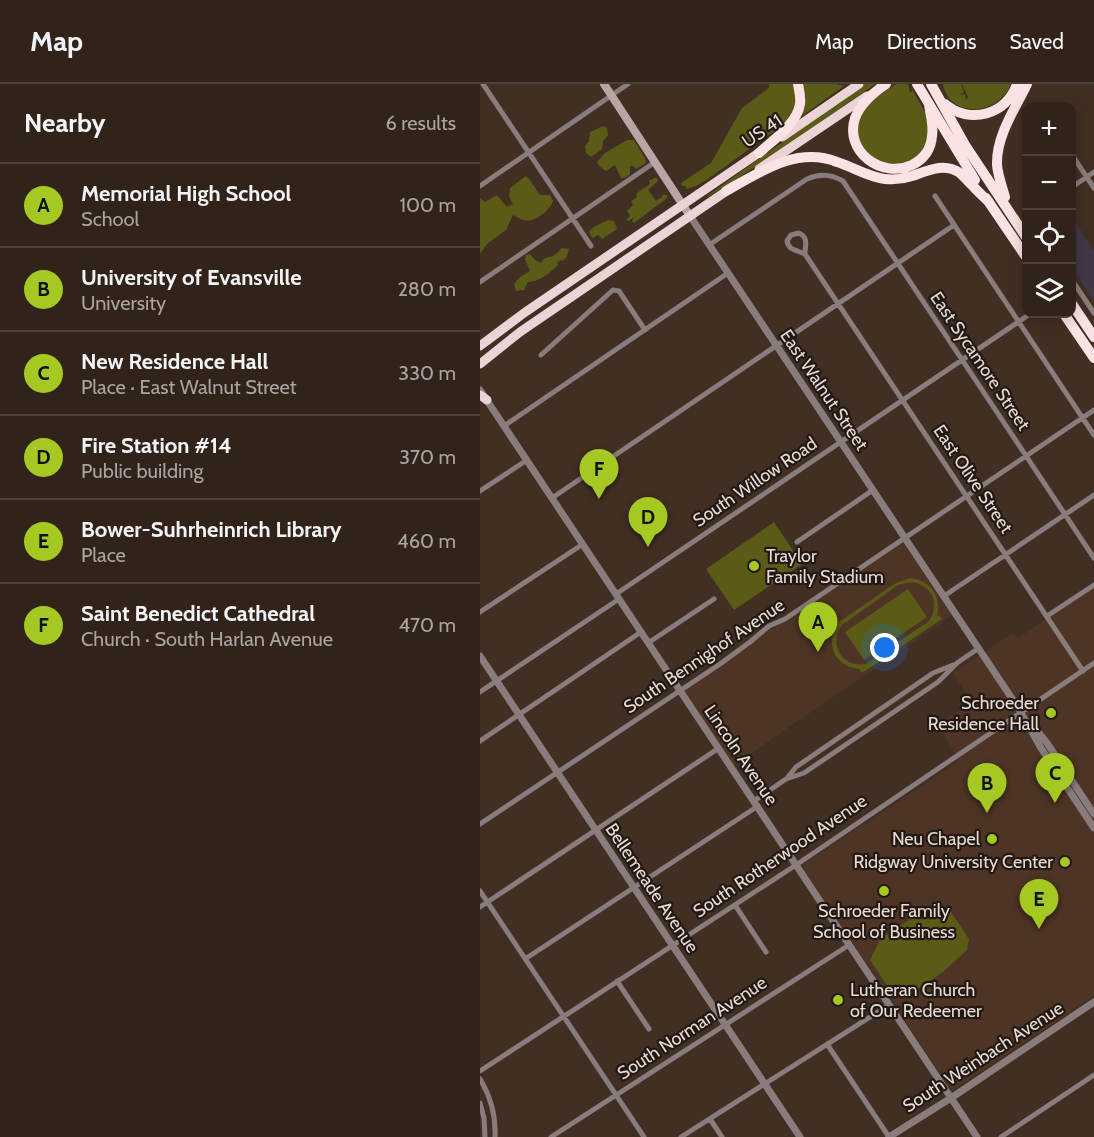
<!DOCTYPE html>
<meta charset="utf-8">
<style>
:root{--surface:#32231a;--page:#3d2f27;--text:#f1f3f6;--muted:#a8a4a2;--line:#4d4039;--accent:#a6c822}
body{margin:0;font-family:Cabin,sans-serif;background:var(--page);color:var(--text)}
.controls{position:absolute;right:18px;top:18px;display:grid;overflow:hidden;border-radius:12px;box-shadow:0 3px 15px #0003}
.controls button{width:54px;height:54px;display:grid;place-items:center;padding:0;border:0;border-bottom:2px solid var(--line);background:var(--surface);color:var(--text);font:30px sans-serif}
.you{position:absolute;left:405px;top:564px;width:21px;height:21px;margin:-15px;border:4px solid #fff;border-radius:50%;background:#1a73e8;box-shadow:0 0 0 9px #1a73e833}
.badge{display:grid;place-items:center;width:39px;height:39px;border-radius:50%;background:var(--accent);color:#111;font-size:20px;font-weight:700}
.pin{position:absolute;translate:-50% -50px;filter:drop-shadow(0 2px 3px #0008)}
.pin::after{content:'';position:absolute;top:32px;width:21px;height:18px;background:inherit;clip-path:polygon(0 0,100% 0,50% 100%)}
.list{margin:0;padding:0;list-style:none}
h2{display:flex;justify-content:space-between;align-items:center;height:78px;margin:0;padding:0 24px;font-size:26px}
h2 small{font-size:20px;font-weight:400;color:var(--muted)}
.list li{display:grid;grid-template-columns:39px 1fr auto;gap:18px;align-items:center;box-sizing:border-box;height:84px;padding:0 24px;border-top:2px solid var(--line)}
.list b{display:block;font-size:22px;white-space:nowrap}
.list p{margin:0;font-size:20px;white-space:nowrap;color:var(--muted)}
.list em{font-size:20px;font-style:normal;color:var(--muted)}
.icon{flex:none;width:33px;height:33px;fill:none;stroke:currentColor;stroke-width:2;stroke-linecap:round;stroke-linejoin:round}
.map{position:relative;flex:none;width:614px;height:1053px;overflow:hidden}
header{display:flex;align-items:center;gap:36px;box-sizing:border-box;height:84px;padding:0 30px;background:var(--surface);border-bottom:2px solid var(--line)}
header strong{font-size:28px}
nav{display:flex;gap:33px;margin-inline-start:auto;font-size:21px}
main{display:flex}
aside{flex:1;background:var(--surface)}
.map>svg:first-child{display:block}
.commercial{fill:#413747}
.built{fill:#4d3424}
.green{fill:#595b17;fill-rule:evenodd}
.lines{fill:none;stroke-linecap:round;stroke-linejoin:round}
.minor{stroke:#897c7d;stroke-width:5}
.tertiary{stroke:#897c7d;stroke-width:7}
.secondary{stroke:#b9a5a6;stroke-width:8}
.trunk{stroke:#ecd3d5;stroke-width:9}
.motorway{stroke:#fbe2e4;stroke-width:10}
.poi-dot{fill:#a6c822;stroke:#221914;stroke-width:2}
.labels{text-anchor:middle;dominant-baseline:central;stroke-width:4.5;stroke-linejoin:round;paint-order:stroke}
.street-label{font-size:18px;fill:#e7dad3;stroke:#221914}
.poi-label{font-size:18px;fill:#e7dad3;stroke:#221914;text-anchor:end}
</style>
<header>
<strong>Map</strong>
<nav><a>Map</a><a>Directions</a><a>Saved</a></nav>
</header>
<main>
<aside>
<h2>Nearby<small>6 results</small></h2>
<ul class="list">
<li><span class="badge">A</span><div><b>Memorial High School</b><p>School</p></div><em>100 m</em></li>
<li><span class="badge">B</span><div><b>University of Evansville</b><p>University</p></div><em>280 m</em></li>
<li><span class="badge">C</span><div><b>New Residence Hall</b><p>Place · East Walnut Street</p></div><em>330 m</em></li>
<li><span class="badge">D</span><div><b>Fire Station #14</b><p>Public building</p></div><em>370 m</em></li>
<li><span class="badge">E</span><div><b>Bower-Suhrheinrich Library</b><p>Place</p></div><em>460 m</em></li>
<li><span class="badge">F</span><div><b>Saint Benedict Cathedral</b><p>Church · South Harlan Avenue</p></div><em>470 m</em></li>
</ul>
</aside>
<div class="map">
<svg width="614" height="1053" viewBox="0 0 614 1053">
<rect width="100%" height="100%" fill="#422f23"/>
<path class="commercial" d="M 592,133 L 614,167 L 614,217 L 592,184 Z"/>
<path class="built" d="M 425,454 L 476,529 L 251,683 L 200,607 Z
M 614,503 L 614,912 L 472,1007 L 321,782 L 480,676 L 457,641 L 492,618 L 473,589 L 533,549 L 538,554 Z"/>
<path class="green" d="M 289,0 L 314,0 L 316,22 L 308,37 L 228,95 L 216,102 L 206,105 L 206,102 L 202,102 L 201,99 L 231,79 L 262,24 L 289,4 Z
M 321,0 L 356,0 L 364,2 L 319,34 Z
M 384,0 L 395,0 L 295,70 L 228,113 L 227,112 Z
M 416,0 L 428,0 L 430,8 L 432,8 L 432,5 L 446,30 L 449,53 L 440,70 L 426,80 L 399,79 L 380,61 L 377,47 L 380,32 L 390,18 Z
M 463,0 L 481,0 L 484,8 L 480,11 L 485,10 L 486,16 L 488,13 L 482,0 L 531,0 C 517,34 468,33 463,0 Z
M 123,42 L 127,44 L 128,51 L 123,57 L 122,65 L 111,73 L 106,69 L 105,62 L 109,57 L 110,48 Z
M 147,56 L 154,56 L 165,74 L 166,79 L 156,85 L 152,81 L 150,83 L 150,90 L 145,94 L 141,94 L 135,81 L 126,87 L 119,82 L 117,78 L 125,69 Z
M 46,92 L 50,96 L 60,111 L 70,111 L 73,117 C 70,125 61,133 52,136 C 45,138 38,134 33,131 L 26,146 L 7,160 L 0,170 L 0,114 L 5,118 L 17,111 L 27,123 L 33,120 L 29,113 L 30,104 Z
M 174,94 L 177,94 L 178,97 L 168,106 L 176,117 L 182,113 L 182,111 L 187,111 L 187,114 L 154,139 L 152,137 L 154,133 L 149,137 L 146,136 L 150,132 L 147,127 L 153,121 L 151,117 L 156,114 L 157,109 L 170,100 L 169,97 Z
M 128,136 L 134,137 L 137,145 L 122,155 L 118,151 L 112,154 L 109,148 C 114,141 121,140 128,136 Z
M 82,164 L 89,165 L 87,172 L 83,177 L 81,176 L 77,179 L 78,181 C 70,189 59,198 48,198 L 44,206 L 36,207 L 34,200 L 40,193 L 50,187 L 45,175 L 46,171 L 50,170 L 55,176 L 61,179 C 63,173 67,174 73,172 C 76,170 79,167 82,164 Z
M 294,438 L 322,480 L 254,526 L 226,485 Z
M 430,494 C 450,496 462,512 457,532 L 459,531 L 462,535 L 382,589 L 379,585 C 354,582 344,558 359,538 L 416,499 ZM 433,498 C 453,503 460,520 449,537 L 386,580 C 362,584 348,561 362,541 L 418,501 L 426,499 Z
M 428,505 L 447,533 L 384,576 L 365,548 Z
M 463,824 L 471,828 L 489,855 L 487,866 L 463,888 L 432,909 L 410,906 L 390,876 L 401,854 L 446,825 Z"/>
<g class="lines">
<path class="minor" d="M 3,0 L 111,162
M 592,71 L 614,104
M 0,102 L 148,0
M 592,103 L 614,88
M 455,112 L 614,351
M 229,161 L 327,95 C 340,89 351,90 363,97 L 614,474
M 325,170 C 317,166 309,167 307,157 L 311,151 L 319,149 C 329,154 325,161 325,170 L 603,587
M 592,196 L 614,229
M 0,198 L 175,78
M 61,271 L 133,206 L 139,207 L 165,246
M 24,342 L 248,189
M 0,407 L 47,376
M 72,414 L 474,141
M 317,458 L 393,406
M 136,510 L 550,230
M 464,512 L 614,411
M 0,528 L 103,460
M 567,532 L 614,501
M 168,559 L 234,515
M 0,608 L 139,515
M 0,657 L 161,548
M 308,693 L 316,683 L 453,589 L 473,581
M 274,717 L 306,695 L 324,689 L 458,598 L 477,579 L 499,564
M 0,740 L 240,580 L 270,558 L 289,542 L 305,535 L 614,326
M 0,807 L 164,1053
M 255,821 L 286,868
M 0,823 L 239,664
M 45,875 L 278,722
M 137,897 L 169,945
M 347,960 L 409,1053
M 0,987 L 316,781 L 614,579
M 0,995 C 11,1013 16,1032 15,1053
M 0,1019 L 4,1034 L 5,1053
M 230,1035 L 242,1053
M 71,1053 L 369,861
M 201,1053 L 409,921
M 521,1053 L 614,991"/>
<path class="tertiary" d="M 210,132 L 537,622 L 561,664 L 614,744
M 0,306 L 497,1053
M 0,572 L 320,1053
M 551,639 L 567,659 L 614,730
M 409,1053 L 471,1014 L 614,918"/>
<path class="secondary" d="M 124,0 L 210,132"/>
<path class="trunk" d="M 302,53 L 379,0
M 279,85 L 387,12
M 0,262 L 44,229 L 283,66
M 0,280 L 40,248 L 251,104
M 0,311 L 7,316"/>
<path class="motorway" d="M 406,0 C 394,8 380,20 375,34 C 364,68 402,95 432,81 C 444,75 451,65 452,52 C 454,41 450,30 449,20
M 437,0 L 495,96
M 451,0 L 485,61 L 546,153
M 465,20 C 489,41 527,31 537,0
M 279,69 C 293,56 317,40 320,20 C 321,13 319,6 318,0
M 246,107 C 280,88 317,62 357,78 C 373,83 388,93 405,95 C 414,96 423,95 432,92 C 447,87 464,78 480,89 C 485,93 488,98 493,102 C 498,108 504,113 509,118
M 525,113 C 522,102 518,92 517,81 C 516,52 535,25 547,0
M 506,114 L 546,173
M 592,220 L 614,253
M 584,230 L 614,274"/>
</g>
<g class="poi-dot">
<circle cx="274" cy="482" r="6"/>
<circle cx="571" cy="629" r="6"/>
<circle cx="512" cy="755" r="6"/>
<circle cx="585" cy="778" r="6"/>
<circle cx="404" cy="807" r="6"/>
<circle cx="358" cy="916" r="6"/>
</g>
<g class="labels">
<g class="street-label">
<text transform="translate(282 47) rotate(-34)">US 41</text>
<text transform="translate(500 277) rotate(56)">East Sycamore Street</text>
<text transform="translate(344 306) rotate(56)">East Walnut Street</text>
<text transform="translate(493 395) rotate(56)">East Olive Street</text>
<text transform="translate(275 398) rotate(-34)">South Willow Road</text>
<text transform="translate(224 572) rotate(-34)">South Bennighof Avenue</text>
<text transform="translate(261 671) rotate(56)">Lincoln Avenue</text>
<text transform="translate(300 772) rotate(-34)">South Rotherwood Avenue</text>
<text transform="translate(172 804) rotate(56)">Bellemeade Avenue</text>
<text transform="translate(212 944) rotate(-33)">South Norman Avenue</text>
<text transform="translate(503 973) rotate(-33)">South Weinbach Avenue</text>
</g>
<g class="poi-label">
<text x="286" y="472" text-anchor="start">Traylor<tspan x="286" dy="21">Family Stadium</tspan></text>
<text x="559" y="619">Schroeder<tspan x="559" dy="21">Residence Hall</tspan></text>
<text x="500" y="755">Neu Chapel</text>
<text x="573" y="778">Ridgway University Center</text>
<text x="404" y="827" text-anchor="middle">Schroeder Family<tspan x="404" dy="21">School of Business</tspan></text>
<text x="370" y="906" text-anchor="start">Lutheran Church<tspan x="370" dy="21">of Our Redeemer</tspan></text>
</g>
</g>
</svg>
<div class="controls">
<button>+</button>
<button>−</button>
<button><svg class="icon" aria-label="locate" viewBox="0 0 24 24"><circle cx="12" cy="12" r="6"/><path d="M12 2v4M12 18v4M2 12h4M18 12h4"/></svg></button>
<button><svg class="icon" aria-label="layers" viewBox="0 0 24 24"><path d="M12 4l9 5-9 5-9-5zM3 14l9 5 9-5"/></svg></button>
</div>
<div class="you"></div>
<div class="pin badge" style="left:338px;top:568px">A</div>
<div class="pin badge" style="left:507px;top:729px">B</div>
<div class="pin badge" style="left:575px;top:719px">C</div>
<div class="pin badge" style="left:168px;top:463px">D</div>
<div class="pin badge" style="left:559px;top:845px">E</div>
<div class="pin badge" style="left:119px;top:415px">F</div>
</div>
</main>
